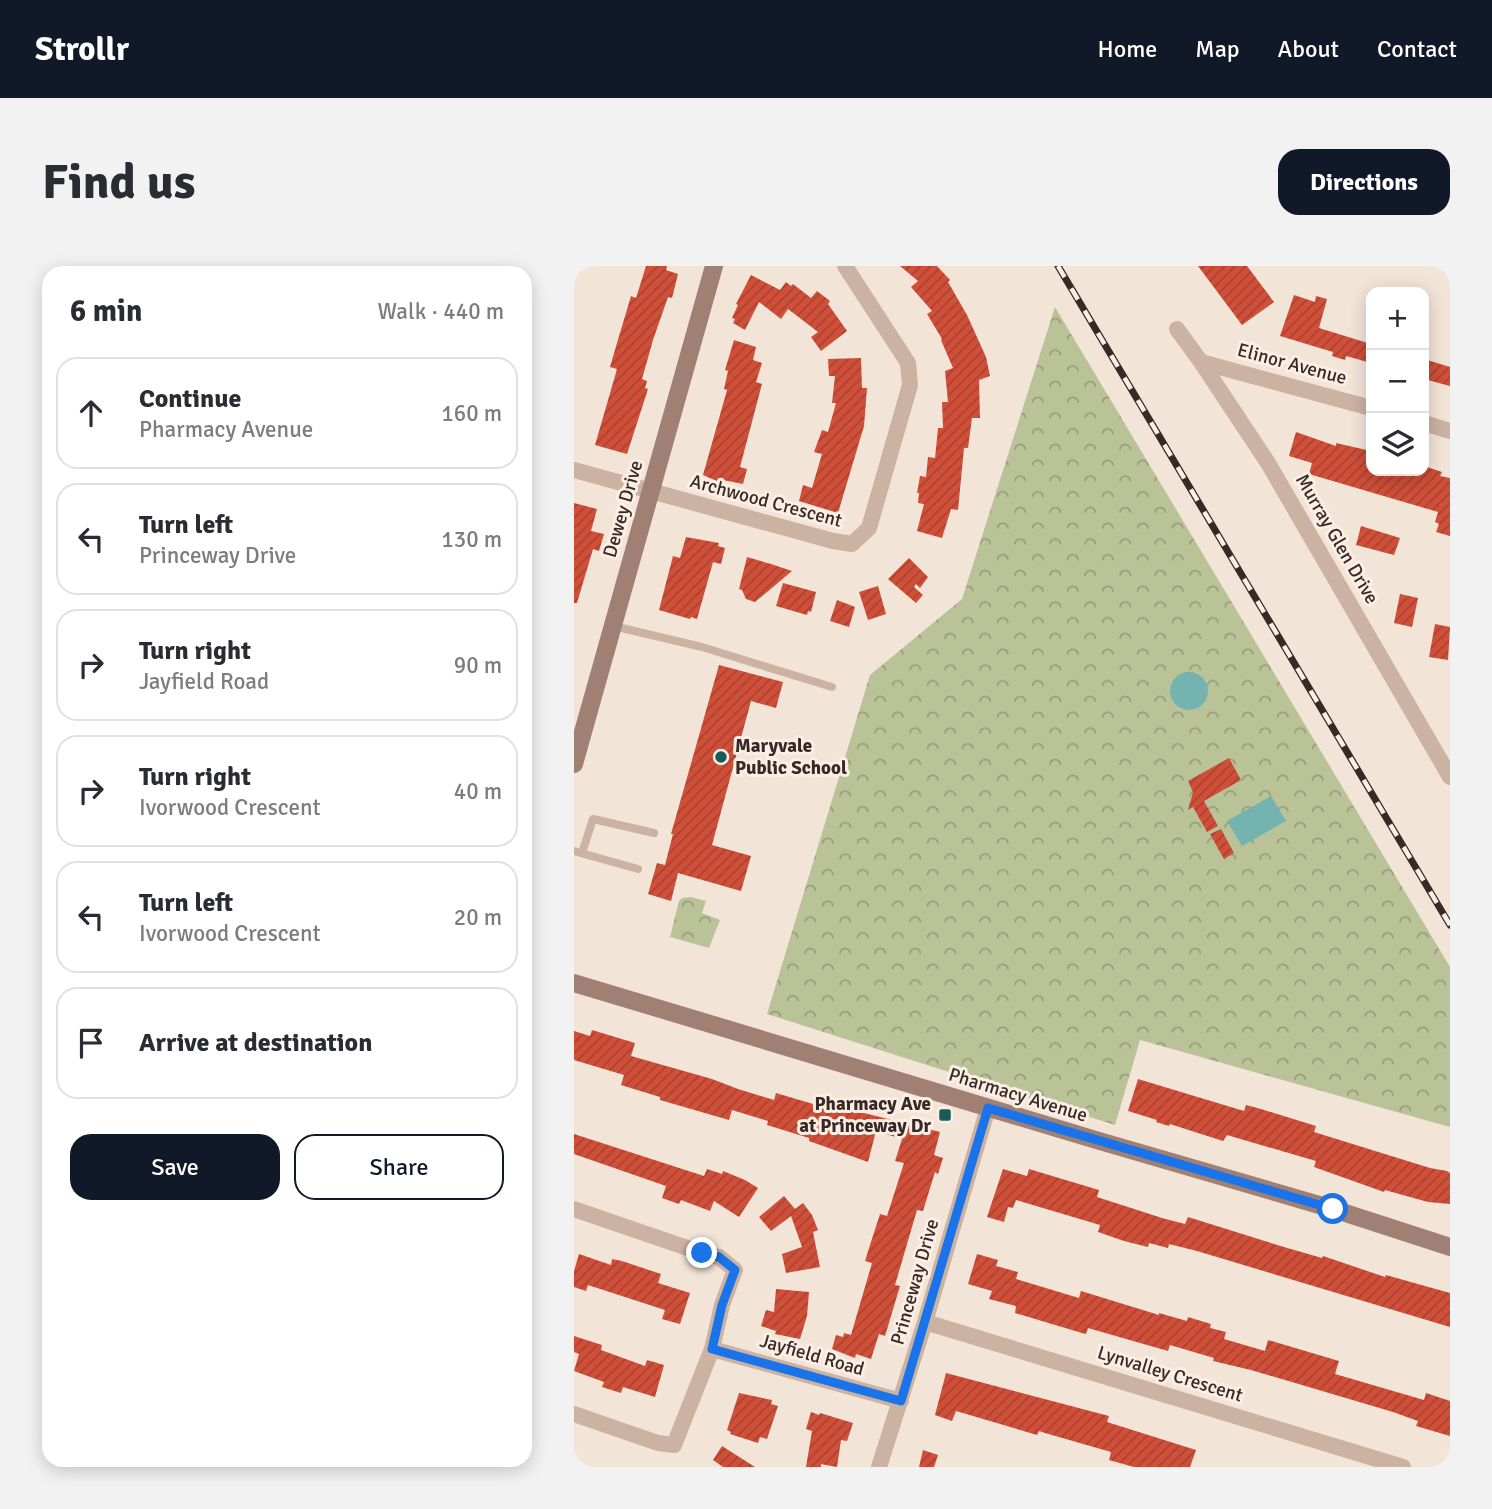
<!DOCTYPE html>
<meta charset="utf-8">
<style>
:root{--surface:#fff;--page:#f2f2f3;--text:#2b2b33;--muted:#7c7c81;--line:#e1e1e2;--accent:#111827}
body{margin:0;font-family:Signika,sans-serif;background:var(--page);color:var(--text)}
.controls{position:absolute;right:21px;top:21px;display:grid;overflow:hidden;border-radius:14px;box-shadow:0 4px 18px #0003}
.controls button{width:63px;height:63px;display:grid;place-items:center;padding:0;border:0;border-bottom:2px solid var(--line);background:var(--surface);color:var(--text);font:35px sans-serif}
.stop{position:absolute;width:21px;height:21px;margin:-16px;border:5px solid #1a73e8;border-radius:50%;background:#fff}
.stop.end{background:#1a73e8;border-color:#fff;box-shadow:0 2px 7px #0008}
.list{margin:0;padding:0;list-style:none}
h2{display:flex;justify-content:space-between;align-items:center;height:91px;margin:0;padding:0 28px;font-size:30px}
h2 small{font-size:23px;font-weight:400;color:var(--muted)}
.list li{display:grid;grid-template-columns:46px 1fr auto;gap:21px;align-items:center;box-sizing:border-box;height:112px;margin:0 14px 14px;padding:0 14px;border:2px solid var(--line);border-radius:21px}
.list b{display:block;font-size:26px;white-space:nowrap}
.list p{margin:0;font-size:23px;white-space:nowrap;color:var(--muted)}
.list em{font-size:23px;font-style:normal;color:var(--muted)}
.actions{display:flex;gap:14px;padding:21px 28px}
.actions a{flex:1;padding:16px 0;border:2px solid var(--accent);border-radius:21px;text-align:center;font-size:24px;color:var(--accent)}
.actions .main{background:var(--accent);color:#fff}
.icon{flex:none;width:38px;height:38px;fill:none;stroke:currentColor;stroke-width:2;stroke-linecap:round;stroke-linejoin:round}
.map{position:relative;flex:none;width:876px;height:1201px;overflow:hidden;border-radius:21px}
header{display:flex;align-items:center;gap:42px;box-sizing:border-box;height:98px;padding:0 35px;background:var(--accent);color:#fff}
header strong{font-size:33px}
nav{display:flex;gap:38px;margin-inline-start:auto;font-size:24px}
.intro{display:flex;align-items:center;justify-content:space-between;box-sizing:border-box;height:168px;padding:0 42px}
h1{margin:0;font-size:49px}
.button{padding:18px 32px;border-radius:21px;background:var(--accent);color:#fff;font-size:24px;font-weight:700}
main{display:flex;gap:42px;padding:0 42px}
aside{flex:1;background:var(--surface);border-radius:21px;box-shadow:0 4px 18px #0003}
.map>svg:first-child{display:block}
.forest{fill:url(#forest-crowns)}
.water{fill:#74b3af}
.building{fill:url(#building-hatch)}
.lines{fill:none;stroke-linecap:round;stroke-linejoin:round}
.lane{stroke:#ccb2a3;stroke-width:8}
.street{stroke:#ccb2a3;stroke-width:16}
.secondary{stroke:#a08074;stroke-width:18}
.rail-casing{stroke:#362926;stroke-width:7}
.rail{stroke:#fbeee4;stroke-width:4.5;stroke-dasharray:13;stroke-linecap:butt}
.route{stroke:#1a73e8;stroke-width:9}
.poi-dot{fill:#185b59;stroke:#fbeee4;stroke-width:2.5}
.labels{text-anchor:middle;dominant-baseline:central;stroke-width:6;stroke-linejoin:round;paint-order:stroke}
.street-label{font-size:19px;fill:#362926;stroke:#fbeee4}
.poi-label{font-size:19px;font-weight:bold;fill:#362926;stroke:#fbeee4;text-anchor:start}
</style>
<header>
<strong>Strollr</strong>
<nav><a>Home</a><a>Map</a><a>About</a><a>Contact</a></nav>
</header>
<div class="intro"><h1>Find us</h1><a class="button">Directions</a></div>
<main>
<aside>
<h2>6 min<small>Walk · 440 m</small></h2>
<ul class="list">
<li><svg class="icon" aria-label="ahead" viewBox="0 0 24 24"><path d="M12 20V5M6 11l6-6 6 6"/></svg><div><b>Continue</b><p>Pharmacy Avenue</p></div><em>160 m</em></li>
<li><svg class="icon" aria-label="left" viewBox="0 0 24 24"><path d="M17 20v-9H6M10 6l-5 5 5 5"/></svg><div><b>Turn left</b><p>Princeway Drive</p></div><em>130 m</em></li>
<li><svg class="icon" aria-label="right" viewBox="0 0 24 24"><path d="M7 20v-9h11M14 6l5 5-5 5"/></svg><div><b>Turn right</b><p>Jayfield Road</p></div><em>90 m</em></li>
<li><svg class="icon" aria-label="right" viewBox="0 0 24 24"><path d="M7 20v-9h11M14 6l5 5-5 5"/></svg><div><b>Turn right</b><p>Ivorwood Crescent</p></div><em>40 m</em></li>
<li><svg class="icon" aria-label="left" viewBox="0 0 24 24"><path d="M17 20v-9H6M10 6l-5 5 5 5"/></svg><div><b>Turn left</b><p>Ivorwood Crescent</p></div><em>20 m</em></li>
<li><svg class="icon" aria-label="arrive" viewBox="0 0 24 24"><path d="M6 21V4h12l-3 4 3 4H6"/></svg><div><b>Arrive at destination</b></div></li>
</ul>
<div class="actions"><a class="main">Save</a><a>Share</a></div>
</aside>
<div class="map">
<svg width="876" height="1201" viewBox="0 0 876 1201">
<defs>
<pattern id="forest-crowns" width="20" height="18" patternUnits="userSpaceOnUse" patternTransform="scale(1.75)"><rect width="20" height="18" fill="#b9c397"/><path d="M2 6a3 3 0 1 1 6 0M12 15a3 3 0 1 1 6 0" fill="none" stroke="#979e7b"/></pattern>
<pattern id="building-hatch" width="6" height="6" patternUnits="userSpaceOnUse" patternTransform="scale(1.75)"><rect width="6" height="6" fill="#d04f39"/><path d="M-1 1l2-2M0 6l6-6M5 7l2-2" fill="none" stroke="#aa4230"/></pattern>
</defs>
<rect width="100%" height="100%" fill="#f3e4d8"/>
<path class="forest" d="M 481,41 L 876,701 L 876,861 L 566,774 L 541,859 L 193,748 L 296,409 L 388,333 Z
M 117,631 L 132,635 L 128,647 L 146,654 L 135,682 L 96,671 L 105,635 L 108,632 Z"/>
<path class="water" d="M596 425a19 19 0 1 1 38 0a19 19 0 1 1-38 0Z
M 697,530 L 712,555 L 668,580 L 653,555 Z"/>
<path class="building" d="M 72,0 L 93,0 L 92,4 L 104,8 L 98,32 L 94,31 L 79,74 L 68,113 L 73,115 L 71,122 L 74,123 L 53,188 L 21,179 L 43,103 L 36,101 L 43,77 L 57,30 L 62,32 Z
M 326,0 L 363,0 L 376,14 L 374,16 L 393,49 L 412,91 L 416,110 L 405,114 L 406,152 L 398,152 L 394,182 L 390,182 L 384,244 L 377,243 L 368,272 L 343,265 L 350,238 L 344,237 L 345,227 L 343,227 L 346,210 L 352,211 L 354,191 L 361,192 L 364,162 L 369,162 L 368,136 L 374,136 L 371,105 L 379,102 L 367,74 L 368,73 L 353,48 L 358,45 L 337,21 L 344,15 Z
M 624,0 L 673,0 L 700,36 L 668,59 Z
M 177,9 L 206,24 L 212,16 L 217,20 L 219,18 L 237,32 L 243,25 L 256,35 L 254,38 L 273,65 L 247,85 L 237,71 L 244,66 L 214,43 L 207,53 L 185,36 L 171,64 L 159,57 L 161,53 L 158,52 L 164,39 L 162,38 Z
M 720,29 L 741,36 L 742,30 L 753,33 L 745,62 L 797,78 L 797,97 L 772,90 L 771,94 L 758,90 L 759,86 L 706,70 Z
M 160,74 L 182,81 L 179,94 L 188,97 L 182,116 L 188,118 L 166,201 L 173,203 L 169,218 L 144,213 L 143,215 L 129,209 L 153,124 L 150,123 L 154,105 L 151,104 Z
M 287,92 L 288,122 L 293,122 L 290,160 L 264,247 L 225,235 L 229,219 L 238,222 L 248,188 L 240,186 L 248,164 L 254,166 L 262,137 L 258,137 L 261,110 L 255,110 L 254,93 Z
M 850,93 L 876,101 L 876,120 L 850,113 Z
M 722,166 L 762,180 L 762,177 L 797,185 L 797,205 L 850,205 L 850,200 L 868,206 L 866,210 L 876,212 L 876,270 L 862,266 L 865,258 L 861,256 L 864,246 L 735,208 L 738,197 L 715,190 Z
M 0,237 L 23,243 L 17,265 L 30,268 L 25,285 L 19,283 L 3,337 L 0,337 Z
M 787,260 L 826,272 L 820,289 L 782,279 Z
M 112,271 L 145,277 L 144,280 L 151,282 L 147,298 L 139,296 L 123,353 L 117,351 L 116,353 L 85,344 L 99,290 L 106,292 Z
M 173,291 L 197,298 L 218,305 L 181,336 L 172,333 L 168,324 L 165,323 Z
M 335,292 L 354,311 L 346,322 L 342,318 L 340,321 L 349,329 L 342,337 L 314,313 Z
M 209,317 L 242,326 L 237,346 L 234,345 L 233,349 L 202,340 Z
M 304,320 L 312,348 L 294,354 L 285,326 Z
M 826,328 L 844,332 L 838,361 L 820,357 Z
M 263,334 L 281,341 L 275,361 L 256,355 Z
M 861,358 L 876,361 L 874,394 L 855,391 Z
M 145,399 L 209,416 L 202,442 L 177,435 L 138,579 L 177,590 L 167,625 L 104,607 L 97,635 L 74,628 L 83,597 L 91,599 L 99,568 L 97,568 Z
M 655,492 L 667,514 L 630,535 L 644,560 L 633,566 L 619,541 L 614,544 L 619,526 L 614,515 Z
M 647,563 L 660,587 L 650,593 L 636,568 Z
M 18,764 L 61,777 L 57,790 L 138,813 L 164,823 L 200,834 L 202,827 L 256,843 L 258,839 L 366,866 L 360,889 L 369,892 L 364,908 L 361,906 L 349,945 L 343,944 L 321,1019 L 326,1020 L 311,1070 L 305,1068 L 297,1093 L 282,1088 L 281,1092 L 258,1083 L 262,1069 L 269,1071 L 270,1067 L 277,1069 L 298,997 L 291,995 L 296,979 L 306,948 L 313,950 L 330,897 L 321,895 L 328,873 L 302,865 L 294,896 L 235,875 L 235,872 L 193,859 L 194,855 L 158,844 L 155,854 L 86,834 L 86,831 L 47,819 L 50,809 L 0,794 L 0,765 L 16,770 Z
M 564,813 L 670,845 L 672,839 L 687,843 L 742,860 L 740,866 L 856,902 L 873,905 L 876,907 L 876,938 L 854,936 L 811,924 L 810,926 L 740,901 L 742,895 L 653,869 L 649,875 L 596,858 L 595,860 L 582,856 L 583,854 L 554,845 Z
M 0,868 L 130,910 L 133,903 L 148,908 L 149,905 L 171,914 L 184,922 L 165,951 L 140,935 L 136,945 L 107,934 L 105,938 L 88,932 L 92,920 L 0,888 Z
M 429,903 L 453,910 L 455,903 L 525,924 L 523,931 L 588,952 L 611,958 L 614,951 L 710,981 L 748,992 L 749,990 L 811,1011 L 812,1009 L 876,1027 L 876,1061 L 623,985 L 595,978 L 594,982 L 575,977 L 574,981 L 550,975 L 524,966 L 526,959 L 442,934 L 439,942 L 434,941 L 430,956 L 413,951 Z
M 210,930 L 221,943 L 229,937 L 238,949 L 244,964 L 239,966 L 246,1001 L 212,1007 L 208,988 L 228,981 L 217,950 L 197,965 L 185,951 Z
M 5,988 L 37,999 L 38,993 L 48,995 L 87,1008 L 84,1017 L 116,1027 L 106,1058 L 88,1053 L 91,1044 L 14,1019 L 12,1025 L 0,1021 L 0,1005 Z
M 403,988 L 424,994 L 422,1000 L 444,1006 L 442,1013 L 505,1032 L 507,1025 L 585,1049 L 585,1047 L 613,1055 L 614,1051 L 637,1058 L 636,1062 L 652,1066 L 650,1073 L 691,1085 L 694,1074 L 765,1095 L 761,1108 L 850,1134 L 852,1127 L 876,1135 L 876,1170 L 842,1160 L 844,1155 L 819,1146 L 677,1104 L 639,1095 L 640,1092 L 596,1079 L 594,1085 L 514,1062 L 512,1068 L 508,1067 L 441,1047 L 442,1040 L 415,1033 L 418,1025 L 394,1018 Z
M 202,1023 L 235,1026 L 233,1050 L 226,1073 L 201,1068 L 202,1065 L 187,1060 L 192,1044 L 200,1046 Z
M 0,1070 L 28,1079 L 27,1084 L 71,1100 L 73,1094 L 90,1099 L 81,1131 L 49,1121 L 47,1127 L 28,1121 L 30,1116 L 0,1105 L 5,1088 L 0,1086 Z
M 372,1107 L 535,1150 L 533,1156 L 622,1184 L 616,1201 L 560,1201 L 535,1194 L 537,1186 L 471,1167 L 465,1165 L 463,1169 L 382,1145 L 378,1155 L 361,1149 Z
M 165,1127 L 198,1134 L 197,1138 L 204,1140 L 193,1173 L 186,1171 L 184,1177 L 156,1168 L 157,1166 L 153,1164 Z
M 237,1146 L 245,1149 L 246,1147 L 279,1157 L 273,1175 L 267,1174 L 263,1201 L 247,1198 L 247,1201 L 232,1201 L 238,1165 L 232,1163 Z
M 148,1180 L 181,1201 L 149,1201 L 139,1194 Z
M 349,1184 L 364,1189 L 360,1201 L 345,1201 Z"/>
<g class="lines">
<path class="lane" d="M 39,360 L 128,381 L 258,421
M 0,585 L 64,603
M 8,587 L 19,553 L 80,567"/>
<path class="street" d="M 603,63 L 627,96 L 694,197 L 876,511
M 627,96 L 797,142
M 850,157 L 876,165
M 0,204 L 259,275 L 278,278 L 295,262 L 336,119 L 334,97 L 271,0
M 0,943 L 128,987 L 145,991 L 161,1004 L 148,1039 L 138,1083 L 100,1179 L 84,1177 L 0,1148
M 351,1056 L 829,1201
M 138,1083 L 327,1135
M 305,1201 L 351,1056 L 414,842"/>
<path class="secondary" d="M 0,498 L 140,0
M 0,717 L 522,874 L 759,943 L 876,981"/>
<g class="rail-casing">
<path id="rail" d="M 484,0 L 876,659"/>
</g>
<use href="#rail" class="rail"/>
</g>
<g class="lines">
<path class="route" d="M 128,987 L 145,991 L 161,1004 L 148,1039 L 138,1083 L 327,1135 L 414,842 L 759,943"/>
</g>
<g class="poi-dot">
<circle cx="147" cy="491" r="7"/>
<rect x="364" y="842" width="14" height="14" rx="3.5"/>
</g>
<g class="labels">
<g class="street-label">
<text transform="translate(718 98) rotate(15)">Elinor Avenue</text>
<text transform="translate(192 235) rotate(15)">Archwood Crescent</text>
<text transform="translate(49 243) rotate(-74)">Dewey Drive</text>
<text transform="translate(763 273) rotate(60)">Murray Glen Drive</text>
<text transform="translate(444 829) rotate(17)">Pharmacy Avenue</text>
<text transform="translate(341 1016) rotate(-74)">Princeway Drive</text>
<text transform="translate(238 1089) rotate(16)">Jayfield Road</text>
<text transform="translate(596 1108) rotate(17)">Lynvalley Crescent</text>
</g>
<g class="poi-label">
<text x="161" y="480">Maryvale<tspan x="161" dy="22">Public School</tspan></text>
<text x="357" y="838" text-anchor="end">Pharmacy Ave<tspan x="357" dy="22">at Princeway Dr</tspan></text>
</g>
</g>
</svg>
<div class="controls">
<button>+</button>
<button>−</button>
<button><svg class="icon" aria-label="layers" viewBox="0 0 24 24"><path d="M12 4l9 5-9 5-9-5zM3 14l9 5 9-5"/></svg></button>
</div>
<div class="stop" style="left:759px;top:943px"></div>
<div class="stop end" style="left:128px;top:987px"></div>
</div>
</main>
